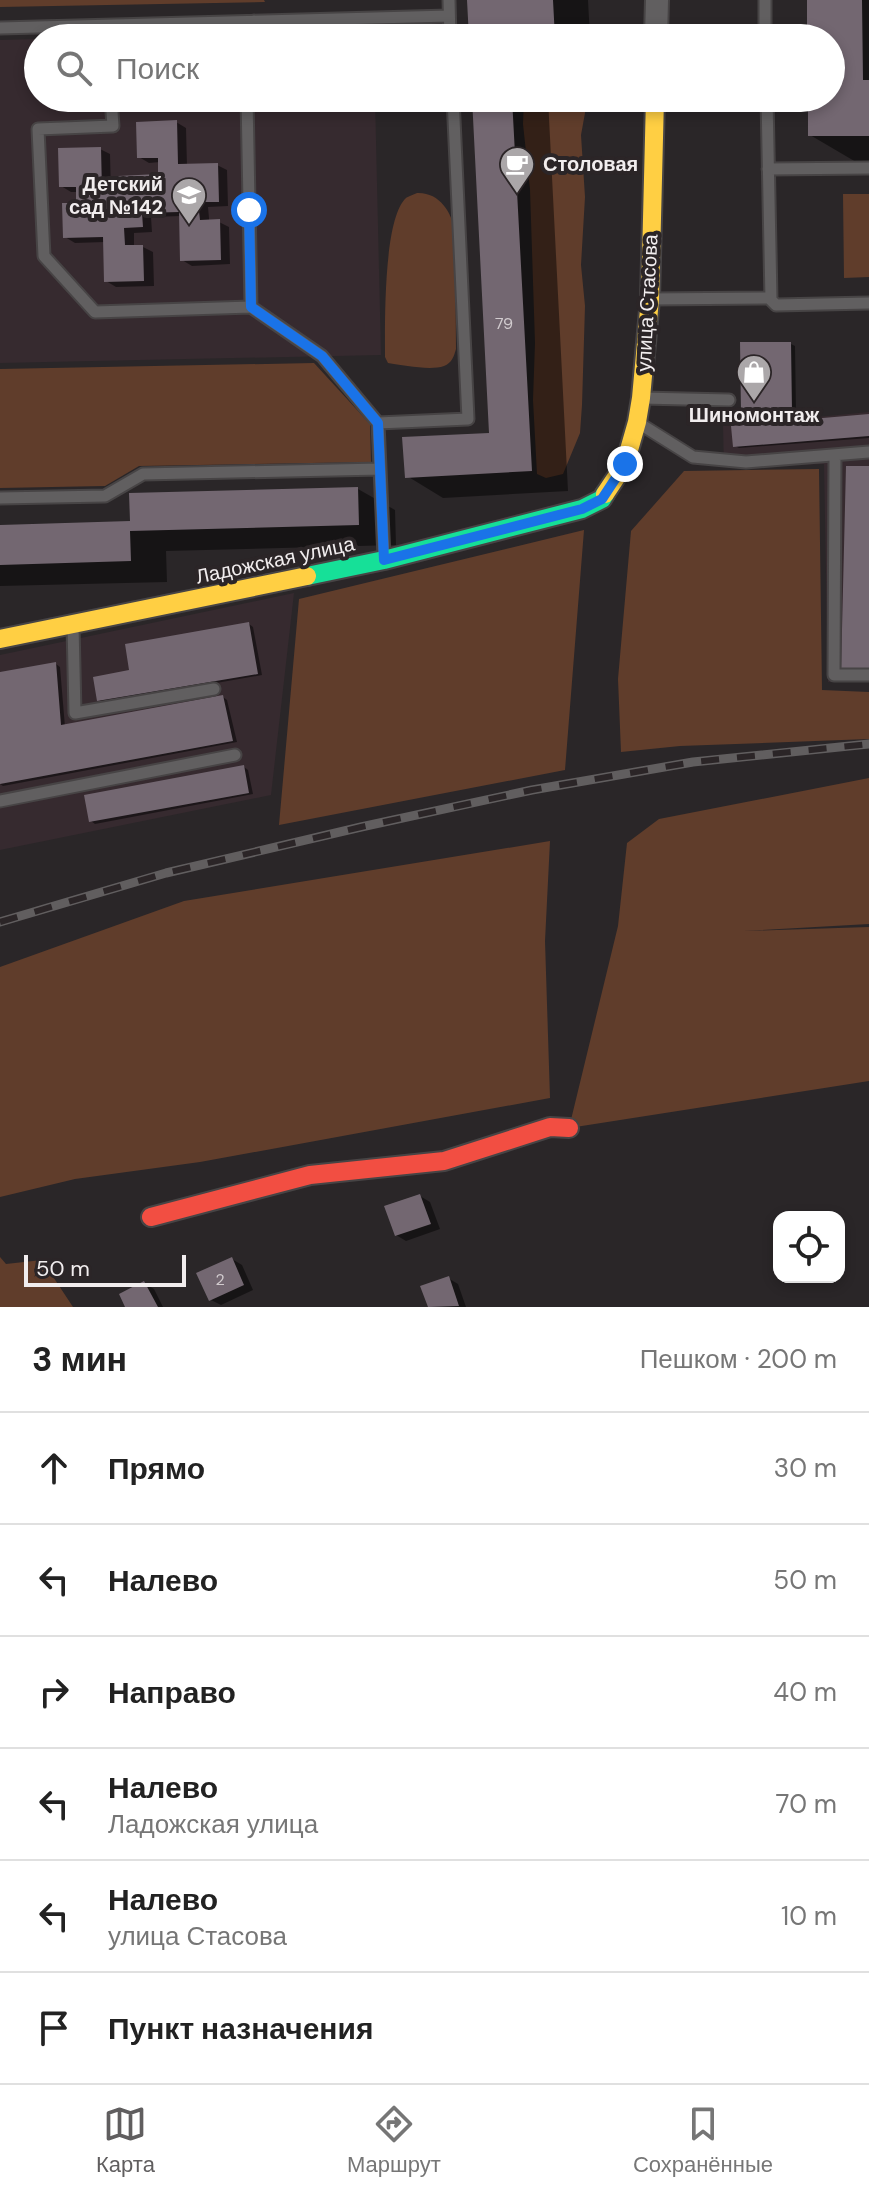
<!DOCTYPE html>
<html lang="ru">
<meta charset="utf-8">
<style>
:root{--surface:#fff;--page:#f6f6f6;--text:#222;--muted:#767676;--line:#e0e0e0;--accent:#605e5f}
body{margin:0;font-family:"DM Sans",sans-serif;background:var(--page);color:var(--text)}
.controls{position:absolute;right:24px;bottom:24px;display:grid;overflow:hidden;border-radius:16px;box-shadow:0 4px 12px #0003}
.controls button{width:72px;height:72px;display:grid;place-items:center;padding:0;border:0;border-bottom:2px solid var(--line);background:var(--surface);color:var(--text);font:40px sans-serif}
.scale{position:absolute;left:24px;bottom:20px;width:162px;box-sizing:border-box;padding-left:8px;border:4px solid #f1edee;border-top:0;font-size:22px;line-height:28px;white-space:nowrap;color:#f1edee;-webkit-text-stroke:6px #2b2527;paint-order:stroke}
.stop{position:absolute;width:24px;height:24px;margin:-18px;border:6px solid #1a73e8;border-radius:50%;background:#fff}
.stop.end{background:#1a73e8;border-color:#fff;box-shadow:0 2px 8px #0008}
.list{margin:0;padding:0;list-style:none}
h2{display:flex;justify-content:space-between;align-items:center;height:104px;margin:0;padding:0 32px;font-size:34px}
h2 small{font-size:26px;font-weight:400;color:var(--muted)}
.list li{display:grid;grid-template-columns:52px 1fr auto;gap:24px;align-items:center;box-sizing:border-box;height:112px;padding:0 32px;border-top:2px solid var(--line)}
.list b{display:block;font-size:30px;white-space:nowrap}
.list p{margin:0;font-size:26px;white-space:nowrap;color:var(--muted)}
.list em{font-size:26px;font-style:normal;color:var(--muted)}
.icon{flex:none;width:44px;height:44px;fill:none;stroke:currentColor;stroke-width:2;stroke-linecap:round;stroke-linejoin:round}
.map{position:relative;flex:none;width:869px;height:1307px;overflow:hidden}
.search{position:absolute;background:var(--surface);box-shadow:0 4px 12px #0003;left:24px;right:24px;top:24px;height:88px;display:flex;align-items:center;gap:20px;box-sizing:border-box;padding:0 28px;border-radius:44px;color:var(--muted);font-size:30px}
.sheet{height:776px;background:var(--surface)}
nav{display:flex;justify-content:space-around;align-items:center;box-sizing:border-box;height:112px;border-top:2px solid var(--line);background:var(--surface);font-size:22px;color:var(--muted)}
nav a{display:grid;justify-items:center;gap:4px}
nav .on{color:var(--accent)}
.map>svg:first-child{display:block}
.built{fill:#362a2f}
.green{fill:#603d2b}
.shadow{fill:#0007}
.building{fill:#736771}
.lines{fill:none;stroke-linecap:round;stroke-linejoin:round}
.lane-casing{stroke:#474445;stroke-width:15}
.street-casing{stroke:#474445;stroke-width:26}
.fast-casing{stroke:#474445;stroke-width:22}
.slow-casing{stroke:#474445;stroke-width:22}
.jam-casing{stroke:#474445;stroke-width:22}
.lane{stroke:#615f60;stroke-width:11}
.street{stroke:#615f60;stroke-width:22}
.fast{stroke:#16e098;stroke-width:18}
.slow{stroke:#ffcf43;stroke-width:18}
.jam{stroke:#f24e42;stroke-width:18}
.rail-casing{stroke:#615e5f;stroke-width:9}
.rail{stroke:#2b2527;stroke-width:6;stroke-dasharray:18;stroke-linecap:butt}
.route{stroke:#1a73e8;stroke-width:10}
.labels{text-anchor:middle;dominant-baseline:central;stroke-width:8;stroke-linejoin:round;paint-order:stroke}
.number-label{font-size:16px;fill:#d2cccf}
.poi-label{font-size:20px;font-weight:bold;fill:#f1edee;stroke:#2b2527;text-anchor:start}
.street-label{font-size:20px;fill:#f1edee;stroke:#2b2527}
</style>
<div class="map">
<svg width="869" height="1307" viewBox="0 0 869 1307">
<rect width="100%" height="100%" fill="#2a2628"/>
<path class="built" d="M 374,32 L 374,38 L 90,38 Z
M 38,39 L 38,98 L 375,98 L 381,355 L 0,363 L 0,40 Z
M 869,412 L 869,682 L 828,682 L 824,464 L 724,467 L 723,426 Z
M 294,593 L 271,795 L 0,850 L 0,655 Z"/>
<path class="green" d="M 0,0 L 264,0 L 265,2 L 0,7 Z
M 524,98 L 585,98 L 585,113 L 581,135 L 585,197 L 581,265 L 585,306 L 582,405 L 580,433 L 563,474 L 546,478 L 537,474 L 533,400 L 535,343 L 530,189 L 523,124 Z
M 417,193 C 439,192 452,212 455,232 L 456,349 C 454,356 452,363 444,366 C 430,371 403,365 388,363 L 385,357 C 385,326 383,219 406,198 C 407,197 415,194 417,193 Z
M 843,194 L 869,194 L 869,277 L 844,278 Z
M 314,363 L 370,424 L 371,462 L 139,466 L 105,486 L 0,488 L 0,369 Z
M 819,469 L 822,690 L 869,692 L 869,739 L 680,746 L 621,752 L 618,679 L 631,531 L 684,471 Z
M 584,530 L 565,770 L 279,825 L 299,599 Z
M 869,778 L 869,924 L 743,931 L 869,927 L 869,1081 L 569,1128 L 618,926 L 627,843 L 659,819 Z
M 550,841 L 545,941 L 550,1098 L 200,1162 L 75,1179 L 0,1197 L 0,967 L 184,901 Z
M 0,1257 L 6,1264 L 42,1260 L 73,1307 L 0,1307 Z"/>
<path class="shadow" d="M 469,0 L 588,0 L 590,38 L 471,38 Z
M 809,0 L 869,0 L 869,162 L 856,162 L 810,135 L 809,98 L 831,98 L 831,38 L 809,38 Z
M 474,98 L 548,98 L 568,491 L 443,498 L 407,476 L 491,435 Z
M 176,122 L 186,128 L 187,166 L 217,165 L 227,170 L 228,206 L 208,207 L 209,218 L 209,222 L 219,222 L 229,227 L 230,264 L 192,266 L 182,260 L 181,216 L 151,217 L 152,232 L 134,233 L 134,247 L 143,247 L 153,252 L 154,286 L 116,287 L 106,281 L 105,242 L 75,243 L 65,237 L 78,205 L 78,192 L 71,192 L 61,186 L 100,149 L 110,154 L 111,193 L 161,176 L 160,162 L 149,163 L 139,157 Z
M 791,344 L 795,346 L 796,413 L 747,414 L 743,411 Z
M 869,416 L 869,438 L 739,448 L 735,446 Z
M 358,489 L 395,510 L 396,545 L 166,551 L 167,582 L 0,586 L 0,527 L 132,523 Z
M 249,624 L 253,627 L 262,675 L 103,703 L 99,700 Z
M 56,664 L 60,667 L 65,727 L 223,697 L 227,700 L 237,742 L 3,786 L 0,784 L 0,674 Z
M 244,767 L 248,770 L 253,794 L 95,824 L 91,821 Z
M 420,1196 L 430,1202 L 440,1229 L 406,1241 L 396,1235 Z
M 232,1259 L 242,1265 L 253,1290 L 221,1305 L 211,1300 Z
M 448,1278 L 458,1284 L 466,1307 L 430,1307 L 423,1287 Z
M 144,1283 L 154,1289 L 163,1307 L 128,1307 Z"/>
<path class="building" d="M 467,0 L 553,0 L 555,38 L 469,38 Z
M 807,0 L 862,0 L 863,80 L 869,80 L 869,136 L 808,136 L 808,98 L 831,98 L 831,38 L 807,38 Z
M 472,98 L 512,98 L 532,471 L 405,478 L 402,437 L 489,433 Z
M 177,120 L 178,164 L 218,163 L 219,202 L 199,202 L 199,211 L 200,220 L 220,219 L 221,260 L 180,261 L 179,212 L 142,213 L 143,227 L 124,228 L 125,245 L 143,245 L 144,281 L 104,282 L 103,237 L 63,238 L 62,203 L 76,203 L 76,187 L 59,187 L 58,148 L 101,147 L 102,191 L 119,190 L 118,176 L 158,174 L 158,158 L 137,158 L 136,122 Z
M 740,342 L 791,342 L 792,412 L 741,412 Z
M 869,414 L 869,436 L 733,447 L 731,426 Z
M 846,466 L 869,466 L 869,671 L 841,670 Z
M 358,487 L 359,525 L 130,531 L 131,561 L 0,565 L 0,525 L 130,521 L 129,493 Z
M 249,622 L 258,674 L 97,701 L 93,677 L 129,670 L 125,644 Z
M 56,662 L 61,725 L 223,695 L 233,741 L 0,784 L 0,672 Z
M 244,765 L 249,793 L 89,822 L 84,795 Z
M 420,1194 L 431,1224 L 395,1236 L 384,1206 Z
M 232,1257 L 244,1285 L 209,1301 L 196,1273 Z
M 449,1276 L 459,1306 L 428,1307 L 420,1286 Z
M 144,1281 L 158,1307 L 125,1307 L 119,1294 Z"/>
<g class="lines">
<g class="lane-casing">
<path id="lane" d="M 449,0 L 450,38
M 765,0 L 765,38
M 0,28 L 449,16
M 254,38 L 254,21
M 111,98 L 113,126 L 38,129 L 44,256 L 95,312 L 251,307 L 322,356 L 378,423
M 247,98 L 251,307
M 767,98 L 771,300 L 776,305 L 869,303
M 768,169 L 869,168
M 651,299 L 771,298
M 642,398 L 729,400
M 637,422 L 693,457 L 746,462 L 869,452
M 835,455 L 834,675 L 869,675
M 0,498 L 105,496 L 143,474 L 380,469
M 384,558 L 378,423 L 468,419 L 453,98
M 73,625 L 75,713 L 214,689
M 0,801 L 235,755"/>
</g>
<g class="street-casing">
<path id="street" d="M 656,38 L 657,0"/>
</g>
<g class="fast-casing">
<path id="fast" d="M 307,576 L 384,560 L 582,509 L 602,499 L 605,494"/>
</g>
<g class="slow-casing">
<path id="slow" d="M 605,494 L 625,464 L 637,422 L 641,398 L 650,299 L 655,98
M 0,639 L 307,576"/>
</g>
<g class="jam-casing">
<path id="jam" d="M 151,1217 L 310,1175 L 444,1161 L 550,1127 L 569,1128"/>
</g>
<use href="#lane" class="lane"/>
<use href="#street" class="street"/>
<use href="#fast" class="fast"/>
<use href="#slow" class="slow"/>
<use href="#jam" class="jam"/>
<g class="rail-casing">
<path id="rail" d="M 0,922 L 166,873 L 361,827 L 532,790 L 693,762 L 869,744"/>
</g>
<use href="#rail" class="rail"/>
</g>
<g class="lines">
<path class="route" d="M 249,210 L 251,307 L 322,356 L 378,423 L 384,560 L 582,509 L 602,499 L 625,464"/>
</g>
<defs>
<g id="cafe-pin" transform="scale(1.8)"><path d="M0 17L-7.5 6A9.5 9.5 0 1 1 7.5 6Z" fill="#aba7a9" stroke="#2b2527"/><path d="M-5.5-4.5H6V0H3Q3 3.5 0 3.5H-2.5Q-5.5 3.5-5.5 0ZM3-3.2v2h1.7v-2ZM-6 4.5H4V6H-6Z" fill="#fff"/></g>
<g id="school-pin" transform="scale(1.8)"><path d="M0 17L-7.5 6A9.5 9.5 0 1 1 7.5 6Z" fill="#aba7a9" stroke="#2b2527"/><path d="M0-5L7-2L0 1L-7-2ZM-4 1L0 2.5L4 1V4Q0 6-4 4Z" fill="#fff"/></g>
<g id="shop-pin" transform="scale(1.8)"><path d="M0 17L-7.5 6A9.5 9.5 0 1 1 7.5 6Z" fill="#aba7a9" stroke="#2b2527"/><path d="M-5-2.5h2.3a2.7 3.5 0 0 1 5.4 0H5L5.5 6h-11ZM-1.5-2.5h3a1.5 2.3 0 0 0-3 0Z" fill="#fff"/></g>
</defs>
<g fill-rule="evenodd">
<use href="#cafe-pin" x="517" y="164"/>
<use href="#school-pin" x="189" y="195"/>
<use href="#shop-pin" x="754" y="372"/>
</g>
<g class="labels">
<g class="number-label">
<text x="504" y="323">79</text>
<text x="220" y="1279">2</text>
</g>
<g class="poi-label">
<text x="543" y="164">Столовая</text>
<text x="163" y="184" text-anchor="end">Детский<tspan x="163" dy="23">сад №142</tspan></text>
<text x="754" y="415" text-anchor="middle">Шиномонтаж</text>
</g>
<g class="street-label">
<text transform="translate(647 303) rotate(-87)">улица Стасова</text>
<text transform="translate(275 560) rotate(-12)">Ладожская улица</text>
</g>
</g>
</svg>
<div class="controls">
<button><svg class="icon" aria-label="locate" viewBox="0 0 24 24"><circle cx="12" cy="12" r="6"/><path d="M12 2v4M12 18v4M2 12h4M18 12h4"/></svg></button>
</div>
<div class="scale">50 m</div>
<div class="stop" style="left:249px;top:210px"></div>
<div class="stop end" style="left:625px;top:464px"></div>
<div class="search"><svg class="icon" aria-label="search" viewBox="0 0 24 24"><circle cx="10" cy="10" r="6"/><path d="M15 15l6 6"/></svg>Поиск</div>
</div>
<section class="sheet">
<h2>3 мин<small>Пешком · 200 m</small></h2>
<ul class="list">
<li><svg class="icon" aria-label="ahead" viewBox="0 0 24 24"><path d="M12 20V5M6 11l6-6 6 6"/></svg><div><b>Прямо</b></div><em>30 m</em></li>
<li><svg class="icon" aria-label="left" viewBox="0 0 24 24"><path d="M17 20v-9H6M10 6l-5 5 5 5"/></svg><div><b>Налево</b></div><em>50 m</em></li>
<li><svg class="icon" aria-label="right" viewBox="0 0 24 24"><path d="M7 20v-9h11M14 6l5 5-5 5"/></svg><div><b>Направо</b></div><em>40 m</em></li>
<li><svg class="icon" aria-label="left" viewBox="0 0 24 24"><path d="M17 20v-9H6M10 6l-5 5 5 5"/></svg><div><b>Налево</b><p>Ладожская улица</p></div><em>70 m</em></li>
<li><svg class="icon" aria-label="left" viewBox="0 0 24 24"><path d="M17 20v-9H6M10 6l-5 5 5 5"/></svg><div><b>Налево</b><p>улица Стасова</p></div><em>10 m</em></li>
<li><svg class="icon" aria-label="arrive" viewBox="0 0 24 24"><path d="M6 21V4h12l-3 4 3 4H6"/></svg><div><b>Пункт назначения</b></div></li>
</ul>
</section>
<nav>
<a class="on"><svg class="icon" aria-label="map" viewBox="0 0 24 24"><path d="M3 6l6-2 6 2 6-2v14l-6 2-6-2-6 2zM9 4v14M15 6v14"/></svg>Карта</a>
<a><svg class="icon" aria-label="directions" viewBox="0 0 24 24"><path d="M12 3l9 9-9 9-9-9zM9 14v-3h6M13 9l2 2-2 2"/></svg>Маршрут</a>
<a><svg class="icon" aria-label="saved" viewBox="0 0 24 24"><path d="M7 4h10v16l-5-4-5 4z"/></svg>Сохранённые</a>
</nav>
